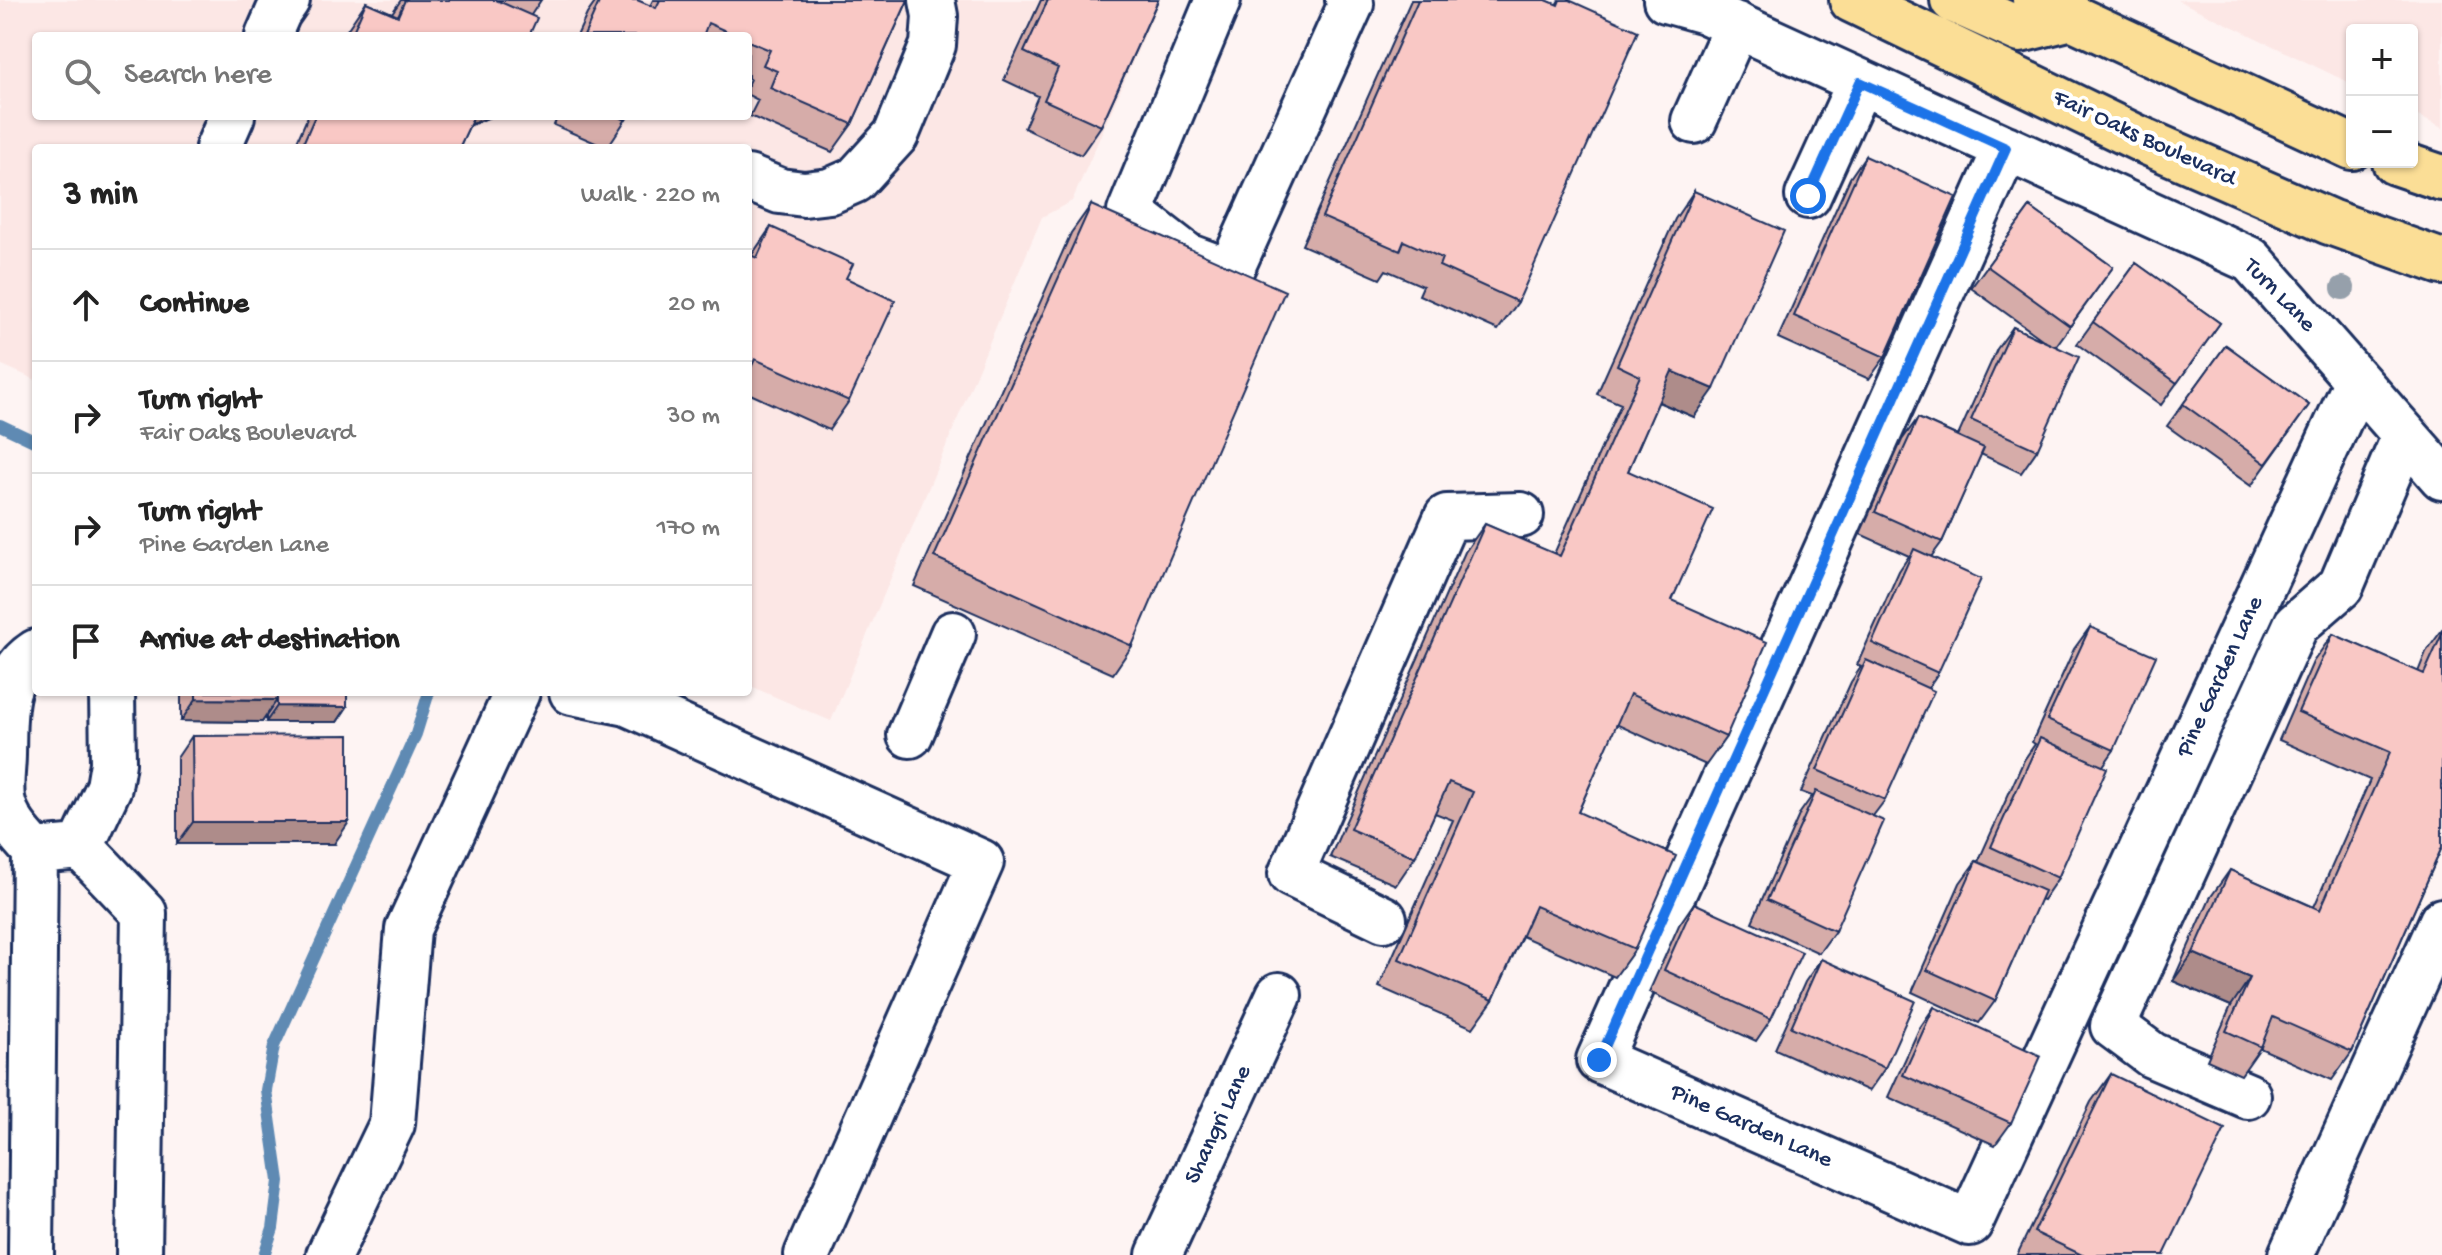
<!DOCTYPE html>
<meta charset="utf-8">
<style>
:root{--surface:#fff;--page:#f6f6f6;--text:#222;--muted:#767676;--line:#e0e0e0}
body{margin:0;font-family:"Gochi Hand",sans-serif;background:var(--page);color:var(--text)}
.controls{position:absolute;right:24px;top:24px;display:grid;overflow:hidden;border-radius:8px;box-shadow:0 2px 6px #0004}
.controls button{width:72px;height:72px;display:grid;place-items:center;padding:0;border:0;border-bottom:2px solid var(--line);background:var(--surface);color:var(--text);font:40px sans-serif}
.stop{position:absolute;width:24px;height:24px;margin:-18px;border:6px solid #1a73e8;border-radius:50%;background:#fff}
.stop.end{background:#1a73e8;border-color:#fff;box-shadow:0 2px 8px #0008}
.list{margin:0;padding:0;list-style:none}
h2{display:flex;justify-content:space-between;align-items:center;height:104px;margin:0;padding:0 32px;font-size:34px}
h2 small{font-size:26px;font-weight:400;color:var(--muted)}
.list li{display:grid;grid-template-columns:52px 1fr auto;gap:24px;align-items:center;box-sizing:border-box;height:112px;padding:0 32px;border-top:2px solid var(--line)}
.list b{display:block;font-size:30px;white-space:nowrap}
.list p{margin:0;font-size:26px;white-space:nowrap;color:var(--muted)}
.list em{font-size:26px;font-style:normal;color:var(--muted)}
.icon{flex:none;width:44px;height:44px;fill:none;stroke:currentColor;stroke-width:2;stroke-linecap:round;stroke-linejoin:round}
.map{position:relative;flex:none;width:2442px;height:1255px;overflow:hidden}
.search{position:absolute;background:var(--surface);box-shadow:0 2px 6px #0004;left:32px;top:32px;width:720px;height:88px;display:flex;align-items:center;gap:20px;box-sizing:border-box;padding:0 28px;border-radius:8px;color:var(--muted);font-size:30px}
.panel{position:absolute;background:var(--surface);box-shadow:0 2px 6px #0004;left:32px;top:144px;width:720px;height:552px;border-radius:8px}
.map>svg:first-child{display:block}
.built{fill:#fce7e5;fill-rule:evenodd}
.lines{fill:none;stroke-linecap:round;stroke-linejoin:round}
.stream{stroke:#5e8ab3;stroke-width:12}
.minor-casing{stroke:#1b2f5e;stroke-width:50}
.major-casing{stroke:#1b2f5e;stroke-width:50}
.minor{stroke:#fff;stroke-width:44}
.major{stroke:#fbde96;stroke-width:44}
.tree{fill:#96a0ab}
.wall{fill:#d6aca9;stroke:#1b2f5e;stroke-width:2}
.shaded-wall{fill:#ae8c8a;stroke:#1b2f5e;stroke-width:2}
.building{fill:#f9c8c5;stroke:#1b2f5e;stroke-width:2}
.route{stroke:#1a73e8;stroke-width:10}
.labels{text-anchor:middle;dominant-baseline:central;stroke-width:8;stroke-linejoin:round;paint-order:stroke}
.street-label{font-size:24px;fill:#1b2f5e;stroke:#fff}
</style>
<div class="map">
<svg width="2442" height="1255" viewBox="0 0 2442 1255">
<rect width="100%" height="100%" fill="#fef4f3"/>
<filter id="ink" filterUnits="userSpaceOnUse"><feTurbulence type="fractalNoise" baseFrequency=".0125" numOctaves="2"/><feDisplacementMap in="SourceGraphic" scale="16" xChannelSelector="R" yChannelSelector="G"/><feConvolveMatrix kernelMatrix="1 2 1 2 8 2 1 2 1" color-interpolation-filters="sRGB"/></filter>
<g filter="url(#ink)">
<path class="built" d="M 0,0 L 1160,0 L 1072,201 L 1042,217 L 831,721 L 748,685 L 748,148 L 36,148 L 36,380 L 0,364 ZM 36,36 L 748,36 L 748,116 L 36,116 Z
M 2177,0 L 2442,0 L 2442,128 L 2412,113 L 2412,30 L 2352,30 L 2352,84 Z"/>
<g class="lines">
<path class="stream" d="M 0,425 L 36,442
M 264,1255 L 273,1228 L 279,1181 L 266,1090 L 274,1046 L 416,734 L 429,692"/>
<g class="minor-casing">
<path id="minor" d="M 1218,0 L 1130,212 L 1187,256 L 1230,272 L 1351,4 L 1348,0
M 1666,0 L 1705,11 L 2251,260 L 2442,477
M 268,36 L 278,13 L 287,0
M 1694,121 L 1737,25
M 218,148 L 232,116
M 2006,148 L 1599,1060 L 1970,1223 L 2357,381
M 748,178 L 780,191 L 804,194 L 830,191 L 855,180 L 896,135 L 933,45 L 935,16 L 932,0
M 1808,196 L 1860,82
M 572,692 L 627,703 L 981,862 L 807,1255
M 910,735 L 953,634
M 81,847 L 109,787 L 113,763 L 112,692
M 35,851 C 21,836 5,819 2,798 C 0,784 3,768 3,754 C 4,715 0,675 36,652
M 1384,919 L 1291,874 L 1447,517 L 1521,515
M 2248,1096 L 2152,1055 L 2113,1026 L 2296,625 L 2341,586 L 2405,435
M 31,1255 L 35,851 L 81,847 L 144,913 L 139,1255
M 329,1255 L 392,1124 L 408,929 L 517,692
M 1159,1255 L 1279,995
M 2291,1255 L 2442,921"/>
</g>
<g class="major-casing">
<path id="major" d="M 1852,0 L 2140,139 L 2330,222 L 2442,262
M 1953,0 L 2020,30 L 2072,17
M 2035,0 L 2352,147
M 2395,162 L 2442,178"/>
</g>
<use href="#minor" class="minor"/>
<use href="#major" class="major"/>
</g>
<circle class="tree" cx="2343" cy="288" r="12"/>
<path class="wall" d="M 401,0 L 541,0 L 531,15 L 529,36 L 344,36 L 347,30 L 366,2 L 392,13 Z
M 597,0 L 637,0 L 650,6 L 653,0 L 908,0 L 852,124 L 832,152 L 750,116 L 758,100 L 748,95 L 748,83 L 750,79 L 748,78 L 748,36 L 577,36 L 587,14 Z
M 1041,0 L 1158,0 L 1101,126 L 1081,155 L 1024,128 L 1038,96 L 1004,80 Z
M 1411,0 L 1546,0 L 1556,5 L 1559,0 L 1569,0 L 1518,302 L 1498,330 L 1419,295 L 1423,286 L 1386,270 L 1380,279 L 1302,245 Z
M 308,116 L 492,116 L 469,126 L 459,148 L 294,148 Z
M 558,116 L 628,116 L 607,148 L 554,125 Z
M 1865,156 L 1885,357 L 1869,379 L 1778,338 L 1850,178 Z
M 1694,191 L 1694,417 L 1658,402 L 1628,471 L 1672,600 L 1726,737 L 1706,765 L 1616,724 L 1578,812 L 1635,949 L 1615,977 L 1522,936 L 1493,1000 L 1473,1028 L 1379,987 L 1453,820 L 1435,813 L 1415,857 L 1396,885 L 1330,857 L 1465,552 L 1485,524 L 1554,554 L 1621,404 L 1597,394 L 1675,219 Z
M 1091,205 L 1132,646 L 1113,674 L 914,586 L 1071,233 Z
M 2030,207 L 2113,267 L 2056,346 L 2037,450 L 2021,473 L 1981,454 L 1942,542 L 1931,557 L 1938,673 L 1928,688 L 1885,800 L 1873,816 L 1835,931 L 1819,953 L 1752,922 L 1800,813 L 1812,796 L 1801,792 L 1851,682 L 1861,667 L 1857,665 L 1899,571 L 1909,556 L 1860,534 L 1902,440 L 1918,418 L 1958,436 L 1997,349 L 2013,327 L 2046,342 L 1971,288 Z
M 771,227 L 846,278 L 849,401 L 829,430 L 748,393 L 748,254 L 751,256 Z
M 2136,263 L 2220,323 L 2161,405 L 2077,344 Z
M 2226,345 L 2309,405 L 2251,486 L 2167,426 Z
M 2090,627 L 2114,750 L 2103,766 L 2058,878 L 2043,900 L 2040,899 L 1995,1001 L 1979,1023 L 1912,992 L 1960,883 L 1976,861 L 1978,862 L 2024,760 L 2035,744 L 2032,742 L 2074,649 Z
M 2442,630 L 2442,847 L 2352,1052 L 2332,1080 L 2260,1048 L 2241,1075 L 2207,1060 L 2231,1006 L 2173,981 L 2210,898 L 2230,870 L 2314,907 L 2370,780 L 2279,740 L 2313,662 L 2333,634 L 2418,672 L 2426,652 Z
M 181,692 L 347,692 L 347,707 L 337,722 L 266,722 L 266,715 L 262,722 L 181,721 Z
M 192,736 L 334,844 L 177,844 L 177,758 Z
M 1694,903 L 1771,1019 L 1756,1041 L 1649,992 L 1679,925 Z
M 1821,959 L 1885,1068 L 1869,1091 L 1775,1049 L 1805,982 Z
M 1934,1007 L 2011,1123 L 1995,1145 L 1888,1097 L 1919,1029 Z
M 2111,1074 L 2164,1255 L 2017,1255 L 2091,1102 Z"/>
<path class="shaded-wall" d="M 470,116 L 492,116 L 460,129 Z
M 1672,371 L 1714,389 L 1694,417 L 1652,399 Z
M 196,699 L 277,700 L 262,722 L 181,721 Z
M 277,706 L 347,707 L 337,722 L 266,722 Z
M 193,822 L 349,822 L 334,844 L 177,844 Z
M 2193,953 L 2250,978 L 2231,1006 L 2173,981 Z"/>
<path class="building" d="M 405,0 L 496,0 L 537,18 L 529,36 L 351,36 L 366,2 L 398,16 Z
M 600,0 L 637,0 L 656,8 L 660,0 L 908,0 L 852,124 L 770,88 L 777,71 L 763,65 L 770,50 L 748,41 L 748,36 L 737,36 L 708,23 L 703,36 L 584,36 Z
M 1048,0 L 1158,0 L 1101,126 L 1044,100 L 1058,68 L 1024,52 Z
M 1418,0 L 1546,0 L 1558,5 L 1560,0 L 1569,0 L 1638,31 L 1518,302 L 1439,266 L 1442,258 L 1404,241 L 1400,251 L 1322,217 Z
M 315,116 L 474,116 L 459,148 L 301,148 Z
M 617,116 L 628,116 L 626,120 Z
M 1865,156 L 1956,197 L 1885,357 L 1794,316 Z
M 1694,191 L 1784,231 L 1714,389 L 1672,371 L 1628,471 L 1713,509 L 1672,600 L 1767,642 L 1726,737 L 1630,694 L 1578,812 L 1676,856 L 1635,949 L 1535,906 L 1493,1000 L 1399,959 L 1473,792 L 1449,782 L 1415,857 L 1350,829 L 1485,524 L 1560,556 L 1640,376 L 1617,365 Z
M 1091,205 L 1285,291 L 1132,646 L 934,557 Z
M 2030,207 L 2113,267 L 2070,326 L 1987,266 Z
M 771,227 L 853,264 L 846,278 L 895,301 L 849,401 L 755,359 L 748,374 L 748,254 L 757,258 Z
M 2136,263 L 2220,323 L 2177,383 L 2093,322 Z
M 2013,327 L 2079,357 L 2037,450 L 1971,420 Z
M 2226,345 L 2309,405 L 2266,464 L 2183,404 Z
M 1918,418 L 1984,448 L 1942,542 L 1875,512 Z
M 1914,549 L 1981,579 L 1938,673 L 1872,643 Z
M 2090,627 L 2156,656 L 2114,750 L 2047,720 Z
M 2333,634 L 2424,674 L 2442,634 L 2442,847 L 2352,1052 L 2273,1017 L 2261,1047 L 2226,1031 L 2250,978 L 2193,953 L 2230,870 L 2320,910 L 2390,752 L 2298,712 Z
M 1866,660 L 1934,691 L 1885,800 L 1817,770 Z
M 196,692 L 277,692 L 277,700 L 196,699 Z
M 277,692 L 347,692 L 347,707 L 277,706 Z
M 349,735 L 349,822 L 193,822 L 192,736 Z
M 2040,738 L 2107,768 L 2058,878 L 1991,847 Z
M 1816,791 L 1884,821 L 1835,931 L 1767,900 Z
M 1976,861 L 2044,891 L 1995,1001 L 1927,970 Z
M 1694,903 L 1802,952 L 1771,1019 L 1664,970 Z
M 1821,959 L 1915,1001 L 1885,1068 L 1791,1027 Z
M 1934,1007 L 2041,1056 L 2011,1123 L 1903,1075 Z
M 2111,1074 L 2225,1129 L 2164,1255 L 2082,1255 L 2034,1232 Z"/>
</g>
<g class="lines" filter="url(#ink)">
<path class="route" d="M 1599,1060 L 2006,148 L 1860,82 L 1808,196"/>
</g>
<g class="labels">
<g class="street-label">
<text transform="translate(2144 139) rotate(25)">Fair Oaks Boulevard</text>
<text transform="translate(2279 296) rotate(46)">Turn Lane</text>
<text transform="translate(2221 677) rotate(-65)">Pine Garden Lane</text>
<text transform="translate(1219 1125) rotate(-65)">Shangri Lane</text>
<text transform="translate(1751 1127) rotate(24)">Pine Garden Lane</text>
</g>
</g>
</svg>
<div class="controls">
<button>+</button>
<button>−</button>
</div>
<div class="stop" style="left:1808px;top:196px"></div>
<div class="stop end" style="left:1599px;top:1060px"></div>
<div class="search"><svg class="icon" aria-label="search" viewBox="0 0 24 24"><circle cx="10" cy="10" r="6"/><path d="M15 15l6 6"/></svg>Search here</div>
<section class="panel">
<h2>3 min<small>Walk · 220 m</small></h2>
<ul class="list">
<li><svg class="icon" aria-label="ahead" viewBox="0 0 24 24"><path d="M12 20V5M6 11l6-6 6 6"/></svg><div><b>Continue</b></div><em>20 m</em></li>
<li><svg class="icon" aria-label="right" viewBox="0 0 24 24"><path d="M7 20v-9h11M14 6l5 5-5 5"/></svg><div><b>Turn right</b><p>Fair Oaks Boulevard</p></div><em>30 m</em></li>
<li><svg class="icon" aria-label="right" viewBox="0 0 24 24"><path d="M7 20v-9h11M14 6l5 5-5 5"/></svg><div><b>Turn right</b><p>Pine Garden Lane</p></div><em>170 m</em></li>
<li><svg class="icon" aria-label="arrive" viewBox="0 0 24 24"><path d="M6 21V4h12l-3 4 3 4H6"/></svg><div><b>Arrive at destination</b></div></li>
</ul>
</section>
</div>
